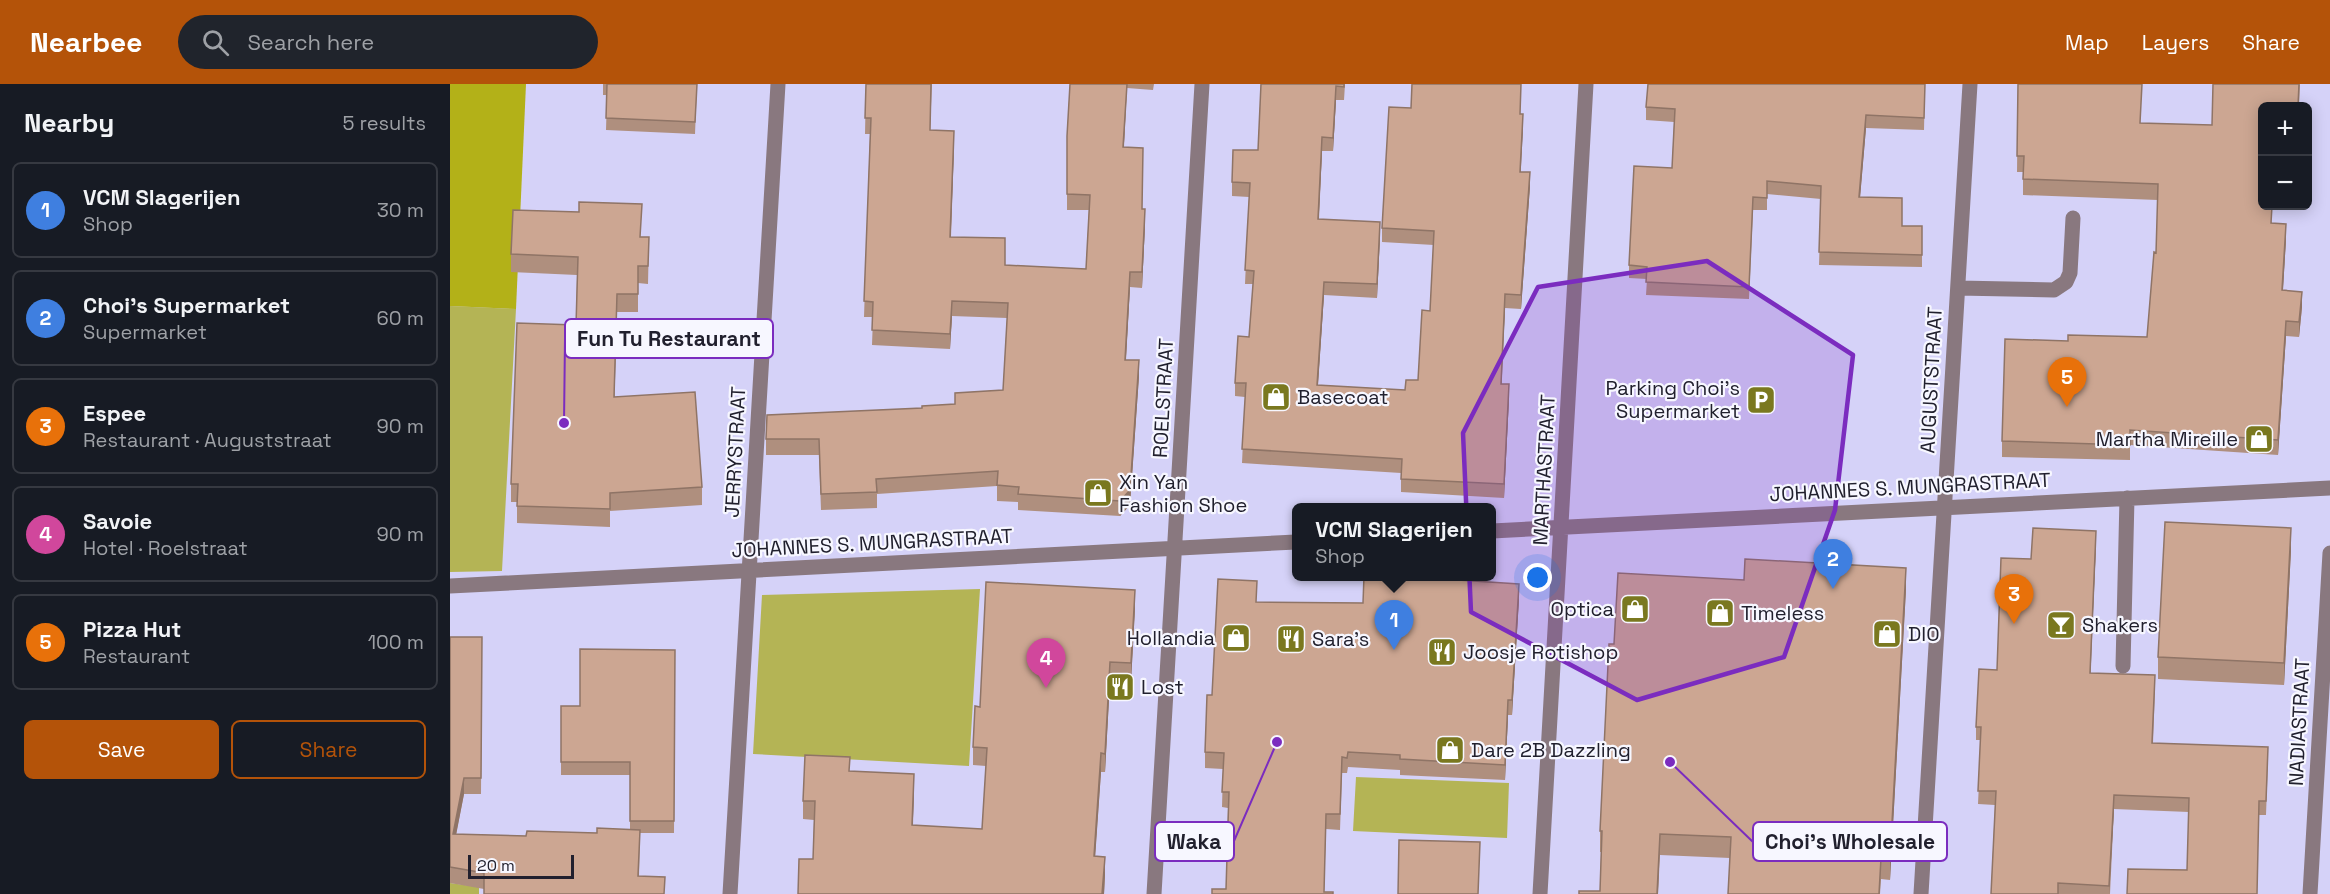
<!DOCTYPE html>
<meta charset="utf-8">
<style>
:root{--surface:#171b24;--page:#20242c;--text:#f1f3f6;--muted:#9ea1a6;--line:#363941;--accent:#b45309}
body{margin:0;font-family:"Space Grotesk",sans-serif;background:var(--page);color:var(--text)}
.controls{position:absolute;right:18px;top:18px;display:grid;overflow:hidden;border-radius:9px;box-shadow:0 3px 15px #0003}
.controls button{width:54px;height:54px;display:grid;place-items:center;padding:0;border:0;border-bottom:2px solid var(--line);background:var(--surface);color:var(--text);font:30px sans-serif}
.scale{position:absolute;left:18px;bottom:15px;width:106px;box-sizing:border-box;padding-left:6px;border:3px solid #21202e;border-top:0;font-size:16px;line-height:21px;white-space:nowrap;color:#21202e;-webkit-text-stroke:4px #f7f7ff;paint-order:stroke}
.you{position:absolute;left:1088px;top:494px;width:21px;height:21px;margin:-15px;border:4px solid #fff;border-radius:50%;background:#1a73e8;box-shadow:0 0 0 9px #1a73e833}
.badge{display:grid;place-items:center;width:39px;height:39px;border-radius:50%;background:var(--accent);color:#fff;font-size:20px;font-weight:700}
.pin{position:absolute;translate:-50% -50px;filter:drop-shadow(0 2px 3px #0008)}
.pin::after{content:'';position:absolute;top:32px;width:21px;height:18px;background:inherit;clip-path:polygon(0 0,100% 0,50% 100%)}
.popup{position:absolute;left:842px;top:419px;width:204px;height:78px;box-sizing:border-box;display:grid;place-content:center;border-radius:9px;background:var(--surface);filter:drop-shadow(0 2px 4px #0005);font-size:20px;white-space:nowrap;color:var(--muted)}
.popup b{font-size:22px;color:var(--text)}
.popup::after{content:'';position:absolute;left:50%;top:100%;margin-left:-12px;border:12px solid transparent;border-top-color:var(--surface)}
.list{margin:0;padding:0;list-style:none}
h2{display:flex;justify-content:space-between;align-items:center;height:78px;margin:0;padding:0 24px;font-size:26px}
h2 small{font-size:20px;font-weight:400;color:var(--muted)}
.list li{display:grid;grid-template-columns:39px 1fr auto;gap:18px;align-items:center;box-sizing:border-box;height:96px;margin:0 12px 12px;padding:0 12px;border:2px solid var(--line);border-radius:9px}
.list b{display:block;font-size:22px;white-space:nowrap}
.list p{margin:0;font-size:20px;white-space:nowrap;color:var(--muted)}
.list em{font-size:20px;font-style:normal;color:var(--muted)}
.actions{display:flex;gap:12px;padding:18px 24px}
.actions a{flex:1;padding:14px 0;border:2px solid var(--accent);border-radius:9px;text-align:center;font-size:21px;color:var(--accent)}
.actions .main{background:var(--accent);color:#fff}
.icon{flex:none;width:33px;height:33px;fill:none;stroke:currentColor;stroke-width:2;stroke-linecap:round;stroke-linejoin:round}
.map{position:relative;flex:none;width:1880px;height:810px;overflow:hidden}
header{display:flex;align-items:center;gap:36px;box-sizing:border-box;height:84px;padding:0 30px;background:var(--accent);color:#fff}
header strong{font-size:28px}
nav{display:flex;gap:33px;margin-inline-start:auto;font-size:21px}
.search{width:420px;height:54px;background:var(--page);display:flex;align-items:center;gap:15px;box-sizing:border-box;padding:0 21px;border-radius:33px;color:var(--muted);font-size:22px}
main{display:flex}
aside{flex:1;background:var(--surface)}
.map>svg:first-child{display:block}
.green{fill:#b4b455}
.forest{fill:#b3b118}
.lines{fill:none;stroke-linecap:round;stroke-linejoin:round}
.minor{stroke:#89787f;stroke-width:15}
.wall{fill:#af8f7e}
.shaded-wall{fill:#8f7466}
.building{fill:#cca692;stroke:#8f7466;stroke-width:1.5}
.marked{fill:#7b2cbf;fill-opacity:0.2;stroke:#7b2cbf;stroke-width:4.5;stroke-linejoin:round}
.labels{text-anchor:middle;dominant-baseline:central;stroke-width:4.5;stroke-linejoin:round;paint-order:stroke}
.street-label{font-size:20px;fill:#21202e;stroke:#f7f7ff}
.poi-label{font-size:20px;fill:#21202e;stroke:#f7f7ff;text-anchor:start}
.leader{fill:none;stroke:#7b2cbf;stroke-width:2}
.callout-dot{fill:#7b2cbf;stroke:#f7f7ff;stroke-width:2}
.callout{fill:#f7f7ff;stroke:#7b2cbf;stroke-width:2}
.callout-label{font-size:21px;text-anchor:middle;font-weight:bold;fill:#21202e}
</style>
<header>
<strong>Nearbee</strong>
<div class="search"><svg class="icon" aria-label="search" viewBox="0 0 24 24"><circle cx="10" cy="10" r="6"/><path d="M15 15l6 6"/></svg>Search here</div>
<nav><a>Map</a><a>Layers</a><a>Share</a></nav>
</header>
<main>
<aside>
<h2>Nearby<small>5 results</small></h2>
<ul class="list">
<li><span class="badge" style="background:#3f7fe0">1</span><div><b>VCM Slagerijen</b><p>Shop</p></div><em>30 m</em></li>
<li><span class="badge" style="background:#3f7fe0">2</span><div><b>Choi's Supermarket</b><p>Supermarket</p></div><em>60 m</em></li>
<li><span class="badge" style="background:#e8710a">3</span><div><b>Espee</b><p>Restaurant · Auguststraat</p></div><em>90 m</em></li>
<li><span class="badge" style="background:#d1479c">4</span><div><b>Savoie</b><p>Hotel · Roelstraat</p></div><em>90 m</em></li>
<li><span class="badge" style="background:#e8710a">5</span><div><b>Pizza Hut</b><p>Restaurant</p></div><em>100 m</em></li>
</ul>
<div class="actions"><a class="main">Save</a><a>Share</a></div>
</aside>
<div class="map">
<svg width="1880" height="810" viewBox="0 0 1880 810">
<rect width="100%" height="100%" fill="#d5d2f8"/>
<path class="green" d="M 0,222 L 66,225 L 52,487 L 0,488 Z
M 530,505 L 519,682 L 303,670 L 312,511 Z
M 906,693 L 1059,699 L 1057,754 L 903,747 Z
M 0,799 L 29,803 L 29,810 L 0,810 Z"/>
<path class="forest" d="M 0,0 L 76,0 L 66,225 L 0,222 Z"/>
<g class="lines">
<path class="minor" d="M 1508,204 L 1604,206 L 1616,198 L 1620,189 L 1623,134
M 1042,447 L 1880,404
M 0,502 L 846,458
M 1673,582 L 1677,414
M 280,810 L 328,0
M 704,810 L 752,0
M 1090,810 L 1136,0
M 1471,810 L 1520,0
M 1860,810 L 1880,469"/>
</g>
<path class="wall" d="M 153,0 L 247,0 L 245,50 L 156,46 L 157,11 L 153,11 Z
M 416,0 L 482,0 L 480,46 L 504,63 L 501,153 L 555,181 L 636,185 L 639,126 L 617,126 L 617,52 L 620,0 L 704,0 L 703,6 L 677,4 L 674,63 L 692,125 L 695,141 L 692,204 L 680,203 L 676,276 L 689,292 L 680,421 L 670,432 L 568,426 L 568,418 L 547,417 L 547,402 L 427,410 L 427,424 L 371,426 L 369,371 L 316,371 L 316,355 L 472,324 L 505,320 L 505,309 L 553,306 L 557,234 L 502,232 L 500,265 L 422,261 L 423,233 L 414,233 L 420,50 L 415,50 Z
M 811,0 L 895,0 L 894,16 L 886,16 L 883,67 L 872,67 L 869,135 L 930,152 L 927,214 L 874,211 L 868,301 L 955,306 L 968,296 L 980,227 L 984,161 L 932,158 L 932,144 L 961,24 L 962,0 L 1071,0 L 1070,30 L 1073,44 L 1070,88 L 1080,102 L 1071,225 L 1055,224 L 1051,300 L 1059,314 L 1054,414 L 951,408 L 951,389 L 792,379 L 795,313 L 785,312 L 785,299 L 799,253 L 803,200 L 795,200 L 799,113 L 782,112 L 782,98 L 808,66 Z
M 1475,0 L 1474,46 L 1416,44 L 1410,113 L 1452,142 L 1472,142 L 1472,183 L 1369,181 L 1371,115 L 1317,110 L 1317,126 L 1303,126 L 1299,215 L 1196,211 L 1197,195 L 1179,194 L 1179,181 L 1222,84 L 1224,38 L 1196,36 L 1196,23 Z
M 1568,0 L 1691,39 L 1762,41 L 1850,0 L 1849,22 L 1812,22 L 1812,122 L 1822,139 L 1836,155 L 1833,206 L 1852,223 L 1849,253 L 1836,252 L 1828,371 L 1680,361 L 1680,376 L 1552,373 L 1552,357 L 1618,257 L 1697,253 L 1706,169 L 1708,116 L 1573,111 L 1573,88 L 1567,88 Z
M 191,153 L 199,153 L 198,200 L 188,199 L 188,228 L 167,228 L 164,313 L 252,403 L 252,421 L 160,427 L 160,443 L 67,439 L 67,418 L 61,418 L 61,400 L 126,241 L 127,191 L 61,188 L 61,170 Z
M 1646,461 L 1640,589 L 1705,605 L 1703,659 L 1818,677 L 1816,731 L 1809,731 L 1737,786 L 1739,728 L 1664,725 L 1660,810 L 1541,810 L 1545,721 L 1528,720 L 1531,656 L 1526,656 L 1526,643 L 1547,586 L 1581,475 Z
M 1841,466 L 1834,601 L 1708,595 L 1708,573 Z
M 1456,505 L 1440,796 L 1431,795 L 1430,810 L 1278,810 L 1280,774 L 1210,771 L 1208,810 L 1129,810 L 1150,807 L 1151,768 L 1150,768 L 1150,747 L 1164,560 Z
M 1069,515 L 1062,631 L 1058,631 L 1055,696 L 950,691 L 950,686 L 898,683 L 897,689 L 892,689 L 890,746 L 876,745 L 874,808 L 776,805 L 778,724 L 772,723 L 773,685 L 755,684 L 755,668 L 762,611 L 807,518 L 913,519 Z
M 685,524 L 681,598 L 660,597 L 655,688 L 651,688 L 645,772 L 655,791 L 654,810 L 348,810 L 363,775 L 364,736 L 353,735 L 353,717 L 400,687 L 464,708 L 463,741 L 532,745 L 536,682 L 523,681 L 523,663 L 530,623 Z
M 0,553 L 32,553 L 31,710 L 14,710 L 6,750 L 76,752 L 147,749 L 180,745 L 180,691 L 111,691 L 111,622 L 130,622 L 225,566 L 224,749 L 190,749 L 189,792 L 34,805 L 0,799 Z"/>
<path class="shaded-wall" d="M 677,0 L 673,79 L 673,63 Z
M 886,2 L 886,16 L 883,67 L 883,54 Z
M 1073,30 L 1073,44 L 1070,102 L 1070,88 Z
M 1416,31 L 1416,44 L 1409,126 L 1409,113 Z
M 504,47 L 504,63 L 500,169 L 500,153 Z
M 872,53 L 872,67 L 868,148 L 868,135 Z
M 1080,88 L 1080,102 L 1071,225 L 1071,211 Z
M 695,125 L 695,141 L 692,204 L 692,188 Z
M 930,138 L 930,152 L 927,214 L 927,200 Z
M 1836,140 L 1836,155 L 1832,222 L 1832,206 Z
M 680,188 L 680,203 L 675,291 L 675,276 Z
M 874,198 L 874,211 L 867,315 L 867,301 Z
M 1852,208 L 1852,223 L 1849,253 L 1849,238 Z
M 167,210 L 167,228 L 164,331 L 164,313 Z
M 1055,210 L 1055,224 L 1051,314 L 1051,300 Z
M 502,217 L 502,232 L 500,265 L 500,250 Z
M 1836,237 L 1836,252 L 1828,371 L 1828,356 Z
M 689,276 L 689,292 L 680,421 L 670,432 L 670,417 Z
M 1059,300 L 1059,314 L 1054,414 L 1054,400 Z
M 1841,444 L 1841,466 L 1834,601 L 1834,579 Z
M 1646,447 L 1646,461 L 1640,603 L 1640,589 Z
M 1456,484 L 1456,505 L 1440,796 L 1440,775 Z
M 1069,500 L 1069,515 L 1062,631 L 1062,616 Z
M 685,506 L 685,524 L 681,598 L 681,579 Z
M 660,578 L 660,597 L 655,688 L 655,670 Z
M 1058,616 L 1058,631 L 1055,696 L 1055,681 Z
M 651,669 L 651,688 L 644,790 L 644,772 Z
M 464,690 L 464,708 L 462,759 L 462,741 Z
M 14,694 L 14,710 L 3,767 L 3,750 Z
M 1664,711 L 1664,725 L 1659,810 L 1659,802 Z
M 1210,750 L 1208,810 L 1207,810 Z
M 655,773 L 655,791 L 654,810 L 652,810 Z"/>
<path class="building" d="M 157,0 L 247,0 L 245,38 L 156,34 Z
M 416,0 L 481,0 L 480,46 L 504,47 L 500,153 L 555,154 L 555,181 L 636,185 L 640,111 L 617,110 L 617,52 L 620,0 L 677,0 L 673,63 L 693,64 L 692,125 L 695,125 L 692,188 L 680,188 L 675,276 L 689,276 L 680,406 L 670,417 L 568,410 L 569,403 L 547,401 L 548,387 L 426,395 L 427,408 L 371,410 L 369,355 L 316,355 L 317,331 L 472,324 L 472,322 L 505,320 L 505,309 L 553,306 L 558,219 L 502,217 L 500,250 L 422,246 L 423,218 L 414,217 L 421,34 L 415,34 Z
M 811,0 L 894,0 L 894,3 L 886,2 L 883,54 L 872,53 L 868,135 L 930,138 L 927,200 L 874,198 L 867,301 L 955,306 L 956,296 L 968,296 L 972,226 L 980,227 L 984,147 L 932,144 L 939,23 L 961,24 L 962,0 L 1071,0 L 1070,30 L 1073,30 L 1070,88 L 1080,88 L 1071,211 L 1055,210 L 1051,300 L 1059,300 L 1054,400 L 951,395 L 952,375 L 792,365 L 796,299 L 785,299 L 788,252 L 799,253 L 804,187 L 795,186 L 800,99 L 782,98 L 783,66 L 808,66 Z
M 1198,0 L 1475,0 L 1474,34 L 1416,31 L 1409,113 L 1452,114 L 1452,142 L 1472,142 L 1472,171 L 1369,168 L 1371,102 L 1317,97 L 1317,114 L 1303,113 L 1299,203 L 1196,198 L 1197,183 L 1179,181 L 1184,82 L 1222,84 L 1225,25 L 1196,23 Z
M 1568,0 L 1692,0 L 1690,39 L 1762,41 L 1763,0 L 1849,0 L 1848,22 L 1812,22 L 1812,122 L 1822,122 L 1821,139 L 1836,140 L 1832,206 L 1852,208 L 1849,238 L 1836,237 L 1828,356 L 1680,346 L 1680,361 L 1552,357 L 1555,255 L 1618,257 L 1618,251 L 1697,253 L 1704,168 L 1706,169 L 1708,100 L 1573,95 L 1574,72 L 1567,72 Z
M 129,118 L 192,120 L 190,153 L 199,153 L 198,182 L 188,182 L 188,210 L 167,210 L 164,313 L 245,308 L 252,403 L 160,409 L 160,425 L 67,422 L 68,400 L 61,400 L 67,239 L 126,241 L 128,173 L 61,170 L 63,126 L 129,128 Z
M 1715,438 L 1841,444 L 1834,579 L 1708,573 Z
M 1583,444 L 1646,447 L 1640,589 L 1705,591 L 1702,659 L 1818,663 L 1816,717 L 1809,717 L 1807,810 L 1677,810 L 1678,785 L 1737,786 L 1739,714 L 1664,711 L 1659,802 L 1608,799 L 1608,810 L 1541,810 L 1546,707 L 1528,707 L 1531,643 L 1526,643 L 1529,585 L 1547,586 L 1551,474 L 1581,475 Z
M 1295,475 L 1456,484 L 1440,775 L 1431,774 L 1429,810 L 1278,810 L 1281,753 L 1210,750 L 1207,810 L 1129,810 L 1129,807 L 1150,807 L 1152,747 L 1150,747 L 1159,560 L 1164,560 L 1168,489 L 1294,496 Z
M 914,492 L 947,492 L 1069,500 L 1062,616 L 1058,616 L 1055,681 L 950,675 L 950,671 L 898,668 L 897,674 L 892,673 L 890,730 L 876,730 L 874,808 L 883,808 L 883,810 L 762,810 L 762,805 L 776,805 L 779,708 L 772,708 L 774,669 L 755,668 L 757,611 L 762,611 L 768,495 L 807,497 L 806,518 L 913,519 Z
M 536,498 L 685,506 L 681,579 L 660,578 L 655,670 L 651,669 L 644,772 L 655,773 L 652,810 L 348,810 L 349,775 L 363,775 L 365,717 L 353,717 L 355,671 L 400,673 L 399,687 L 464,690 L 462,741 L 532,745 L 537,664 L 523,663 L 525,622 L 530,623 Z
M 0,553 L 32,553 L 31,694 L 14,694 L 3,750 L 76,752 L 77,747 L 147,749 L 147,744 L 190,746 L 188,792 L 215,793 L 214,810 L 34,810 L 34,789 L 0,783 Z
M 130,565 L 225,566 L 224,737 L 180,737 L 180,678 L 111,678 L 111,622 L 130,622 Z
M 949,756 L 1030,758 L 1028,810 L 948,810 Z"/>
<path class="marked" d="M 1257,177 L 1403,271 L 1385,426 L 1334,573 L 1187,616 L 1021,528 L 1013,349 L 1088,203 Z"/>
<defs>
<g id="shop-square" transform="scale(1.5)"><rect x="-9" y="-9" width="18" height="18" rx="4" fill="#7a781f" stroke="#f7f7ff"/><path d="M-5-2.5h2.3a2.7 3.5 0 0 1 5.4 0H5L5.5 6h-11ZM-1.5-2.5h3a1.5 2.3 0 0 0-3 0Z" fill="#fff"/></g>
<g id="parking-square" transform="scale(1.5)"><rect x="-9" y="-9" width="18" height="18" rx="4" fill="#7a781f" stroke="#f7f7ff"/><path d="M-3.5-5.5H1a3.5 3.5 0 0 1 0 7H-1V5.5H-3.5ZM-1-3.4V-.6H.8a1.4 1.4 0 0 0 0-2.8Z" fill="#fff"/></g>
<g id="bar-square" transform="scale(1.5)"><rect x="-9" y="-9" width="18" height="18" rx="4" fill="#7a781f" stroke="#f7f7ff"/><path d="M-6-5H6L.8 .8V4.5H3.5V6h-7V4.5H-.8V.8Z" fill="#fff"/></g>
<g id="restaurant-square" transform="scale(1.5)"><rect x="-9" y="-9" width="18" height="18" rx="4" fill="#7a781f" stroke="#f7f7ff"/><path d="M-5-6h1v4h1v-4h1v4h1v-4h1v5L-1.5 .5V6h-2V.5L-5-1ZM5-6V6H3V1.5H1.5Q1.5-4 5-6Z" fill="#fff"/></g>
</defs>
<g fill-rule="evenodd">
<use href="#shop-square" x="826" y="313"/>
<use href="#parking-square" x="1311" y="316"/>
<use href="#shop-square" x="1809" y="355"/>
<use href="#shop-square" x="648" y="409"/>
<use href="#shop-square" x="1185" y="525"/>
<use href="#shop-square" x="1270" y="529"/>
<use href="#bar-square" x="1611" y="541"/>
<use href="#shop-square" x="1437" y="550"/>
<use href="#shop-square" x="786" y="554"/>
<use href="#restaurant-square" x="841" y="555"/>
<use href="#restaurant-square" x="992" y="568"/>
<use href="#restaurant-square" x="670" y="603"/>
<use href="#shop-square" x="1000" y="666"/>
</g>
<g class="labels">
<g class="street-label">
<text transform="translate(1481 296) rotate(-87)">AUGUSTSTRAAT</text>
<text transform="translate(713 314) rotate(-87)">ROELSTRAAT</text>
<text transform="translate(285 368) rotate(-87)">JERRYSTRAAT</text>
<text transform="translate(1094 386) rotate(-87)">MARTHASTRAAT</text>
<text transform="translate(1460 403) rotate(-3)">JOHANNES S. MUNGRASTRAAT</text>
<text transform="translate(422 459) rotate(-3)">JOHANNES S. MUNGRASTRAAT</text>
<text transform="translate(1849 638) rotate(-87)">NADIASTRAAT</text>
</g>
<g class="poi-label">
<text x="1290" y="304" text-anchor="end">Parking Choi's<tspan x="1290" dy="23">Supermarket</tspan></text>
<text x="847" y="313">Basecoat</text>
<text x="1788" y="355" text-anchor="end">Martha Mireille</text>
<text x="669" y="398">Xin Yan<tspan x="669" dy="23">Fashion Shoe</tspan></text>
<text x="1164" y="525" text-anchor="end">Optica</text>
<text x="1291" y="529">Timeless</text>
<text x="1632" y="541">Shakers</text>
<text x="1458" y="550">DIO</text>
<text x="765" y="554" text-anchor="end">Hollandia</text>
<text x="862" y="555">Sara's</text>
<text x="1013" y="568">Joosje Rotishop</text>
<text x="691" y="603">Lost</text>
<text x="1021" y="666">Dare 2B Dazzling</text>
</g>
</g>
<path class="leader" d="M114 339L115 254M827 658L784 757M1220 678L1303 758"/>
<g class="callout-dot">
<circle cx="114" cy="339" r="6"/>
<circle cx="827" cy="658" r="6"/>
<circle cx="1220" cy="678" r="6"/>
</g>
<g class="callout">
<rect x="115" y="235" width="208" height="39" rx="6"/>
<rect x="705" y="738" width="79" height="39" rx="6"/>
<rect x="1303" y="738" width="194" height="39" rx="6"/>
</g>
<g class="callout-label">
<text x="219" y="262">Fun Tu Restaurant</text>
<text x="744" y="765">Waka</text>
<text x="1400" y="765">Choi's Wholesale</text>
</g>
</svg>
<div class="controls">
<button>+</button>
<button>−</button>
</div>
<div class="scale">20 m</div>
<div class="you"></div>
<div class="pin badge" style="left:944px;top:566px;background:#3f7fe0">1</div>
<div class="popup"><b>VCM Slagerijen</b>Shop</div>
<div class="pin badge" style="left:1383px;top:505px;background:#3f7fe0">2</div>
<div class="pin badge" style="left:1564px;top:540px;background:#e8710a">3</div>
<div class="pin badge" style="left:596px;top:604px;background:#d1479c">4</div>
<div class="pin badge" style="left:1617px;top:323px;background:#e8710a">5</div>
</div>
</main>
